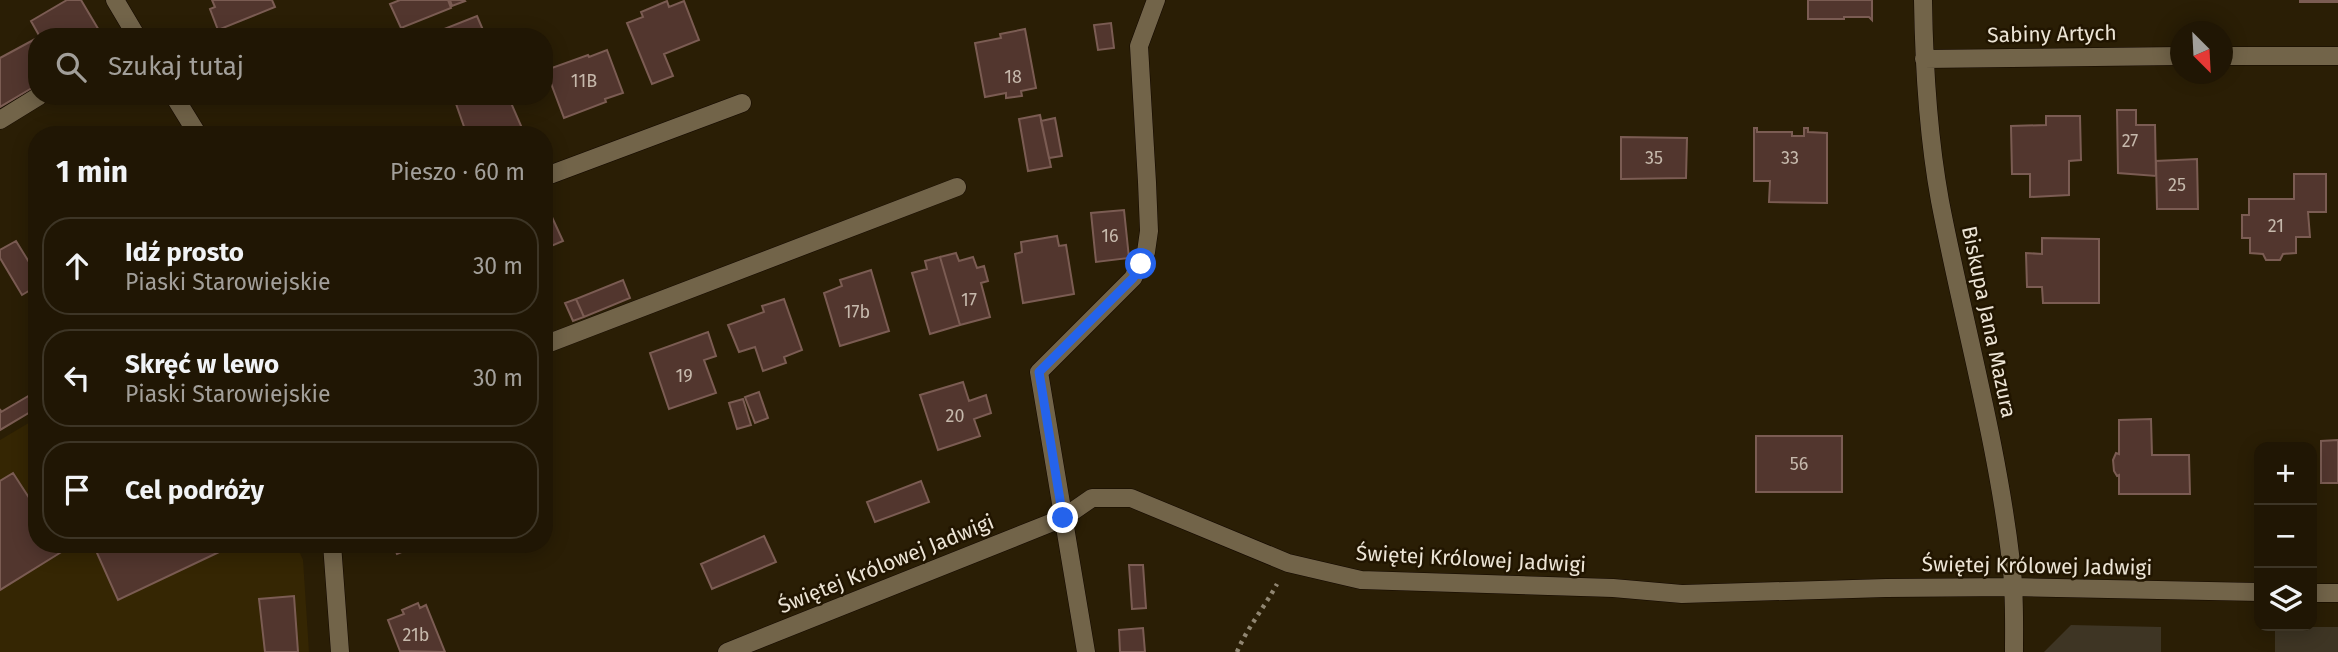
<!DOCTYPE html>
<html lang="pl">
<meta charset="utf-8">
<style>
:root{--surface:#201604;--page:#281f0e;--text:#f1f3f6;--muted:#a29f9a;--line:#3d3526}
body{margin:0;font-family:"Fira Sans",sans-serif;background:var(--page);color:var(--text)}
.controls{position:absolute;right:21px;bottom:21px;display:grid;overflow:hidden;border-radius:14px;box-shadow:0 4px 18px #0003}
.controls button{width:63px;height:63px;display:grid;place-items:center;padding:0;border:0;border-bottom:2px solid var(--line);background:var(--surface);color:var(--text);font:35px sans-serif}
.compass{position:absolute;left:2170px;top:21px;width:63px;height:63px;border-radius:50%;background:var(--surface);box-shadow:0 4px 18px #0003;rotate:156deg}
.stop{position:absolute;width:21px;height:21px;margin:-16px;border:5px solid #2563eb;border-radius:50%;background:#fff}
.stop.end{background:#2563eb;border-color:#fff;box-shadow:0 2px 7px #0008}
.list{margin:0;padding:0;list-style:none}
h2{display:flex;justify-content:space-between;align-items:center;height:91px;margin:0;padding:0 28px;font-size:30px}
h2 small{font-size:23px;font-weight:400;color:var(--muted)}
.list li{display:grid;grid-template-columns:46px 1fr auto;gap:21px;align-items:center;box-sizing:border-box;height:98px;margin:0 14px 14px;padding:0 14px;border:2px solid var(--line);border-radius:28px}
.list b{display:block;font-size:26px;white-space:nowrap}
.list p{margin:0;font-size:23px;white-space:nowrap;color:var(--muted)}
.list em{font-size:23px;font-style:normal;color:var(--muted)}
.icon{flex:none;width:38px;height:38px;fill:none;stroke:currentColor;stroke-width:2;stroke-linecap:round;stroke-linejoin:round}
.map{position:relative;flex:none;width:2338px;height:652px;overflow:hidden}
.search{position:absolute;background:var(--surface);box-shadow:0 4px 18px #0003;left:28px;top:28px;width:525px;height:77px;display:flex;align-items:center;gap:18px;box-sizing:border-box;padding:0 24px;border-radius:28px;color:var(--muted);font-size:26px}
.panel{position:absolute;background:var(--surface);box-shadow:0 4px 18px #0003;left:28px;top:126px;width:525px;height:427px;border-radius:28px}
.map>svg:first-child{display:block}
.built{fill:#352603}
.green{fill:#3e3524}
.building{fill:#52362e;stroke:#7b5c53;stroke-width:2}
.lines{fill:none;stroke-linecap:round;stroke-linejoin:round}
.minor-casing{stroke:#130800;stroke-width:19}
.path{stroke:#908672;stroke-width:4.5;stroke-dasharray:3.5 5;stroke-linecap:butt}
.minor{stroke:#726449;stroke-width:18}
.route{stroke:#2563eb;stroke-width:9}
.labels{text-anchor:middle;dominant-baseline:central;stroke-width:5;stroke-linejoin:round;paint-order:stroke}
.number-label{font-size:18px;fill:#c6b9ac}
.street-label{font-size:21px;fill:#ede5d6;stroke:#211500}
</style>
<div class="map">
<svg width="2338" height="652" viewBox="0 0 2338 652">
<rect width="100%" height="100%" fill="#2a1e05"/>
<path class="built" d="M 37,418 L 37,544 L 296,544 L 303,560 L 309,652 L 0,652 L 0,440 Z"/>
<path class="green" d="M 2071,625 L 2161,627 L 2161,652 L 2044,652 Z
M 2275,627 L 2338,627 L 2338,652 L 2275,652 Z"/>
<path class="building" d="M 67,0 L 81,0 L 103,37 L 40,37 L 31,21 Z
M 212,0 L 272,0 L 275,7 L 218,30 L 210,9 L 215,7 Z
M 400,0 L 448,0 L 451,8 L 401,28 L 390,4 Z
M 450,0 L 464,0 L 465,1 L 452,6 Z
M 1808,0 L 1872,0 L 1872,20 L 1869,17 L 1844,17 L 1844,19 L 1808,19 Z
M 2300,0 L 2338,0 L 2338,2 L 2300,2 Z
M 667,1 L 669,7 L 684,1 L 699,40 L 664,54 L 673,76 L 652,84 L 627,23 L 643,17 L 641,12 Z
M 477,16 L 486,37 L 430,37 L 429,35 Z
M 1111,23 L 1114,48 L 1098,50 L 1094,25 Z
M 1025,29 L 1036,88 L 1021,91 L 1022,96 L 1006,98 L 1006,93 L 985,97 L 975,43 L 1001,38 L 1000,34 Z
M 37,38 L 37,85 L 0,107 L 0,58 Z
M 607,50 L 623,93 L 605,99 L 606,102 L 564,118 L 546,70 L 588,55 L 589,57 Z
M 466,96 L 508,96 L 525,135 L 467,135 L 455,101 Z
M 2117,110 L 2136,110 L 2136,125 L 2155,125 L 2156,176 L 2118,173 Z
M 1040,115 L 1051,167 L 1028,171 L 1019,119 Z
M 2046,116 L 2080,116 L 2081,160 L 2069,161 L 2069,195 L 2030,197 L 2030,174 L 2012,174 L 2011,126 L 2046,125 Z
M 1055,118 L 1062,156 L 1049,158 L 1041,121 Z
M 1754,128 L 1757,128 L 1757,132 L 1792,132 L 1792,136 L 1804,136 L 1804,128 L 1808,128 L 1808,132 L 1827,133 L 1827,203 L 1769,202 L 1770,181 L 1754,181 Z
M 1621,137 L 1687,138 L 1686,178 L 1621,179 Z
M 2197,159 L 2198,209 L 2157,209 L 2156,161 Z
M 2294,174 L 2326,174 L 2326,212 L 2308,212 L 2310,237 L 2296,237 L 2296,253 L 2283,254 L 2280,260 L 2266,260 L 2263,254 L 2250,253 L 2250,238 L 2242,238 L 2242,215 L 2249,215 L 2249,199 L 2294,199 Z
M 37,198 L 37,216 L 30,202 Z
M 1124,210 L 1129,258 L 1096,262 L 1091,213 Z
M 551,215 L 563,241 L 544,249 L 544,218 Z
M 1057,236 L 1059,246 L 1066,245 L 1074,294 L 1023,303 L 1015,254 L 1022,252 L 1021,242 Z
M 2042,238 L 2099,239 L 2099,303 L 2043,303 L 2042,287 L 2027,287 L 2026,253 L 2042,254 Z
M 16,241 L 37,275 L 37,286 L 22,295 L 0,258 L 0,250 Z
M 956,253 L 959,261 L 973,257 L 977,268 L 984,266 L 988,281 L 981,283 L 990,317 L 960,325 L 940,257 Z
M 940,257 L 960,325 L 930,334 L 912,273 L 927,269 L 925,261 Z
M 871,270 L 889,331 L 840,346 L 824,293 L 842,286 L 840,280 Z
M 623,280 L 630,298 L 584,317 L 576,299 Z
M 576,299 L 584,317 L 573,321 L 565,303 Z
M 784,299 L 802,350 L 784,357 L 786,363 L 763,371 L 755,347 L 739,352 L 728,325 L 764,312 L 762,306 Z
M 708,332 L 716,356 L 704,360 L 716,393 L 669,409 L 650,353 Z
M 963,382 L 969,401 L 986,395 L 991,413 L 974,419 L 980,436 L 938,450 L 920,395 Z
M 37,391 L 37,408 L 0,430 L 0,409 L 1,412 Z
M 759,392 L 768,418 L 755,423 L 745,397 Z
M 743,399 L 751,425 L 737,429 L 729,403 Z
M 2151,419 L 2152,455 L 2189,455 L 2190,494 L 2119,494 L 2119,475 L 2117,476 L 2114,471 L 2113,460 L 2116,453 L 2119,454 L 2119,420 Z
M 1756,436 L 1842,436 L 1842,492 L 1756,492 Z
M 2338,440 L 2338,483 L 2321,483 L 2321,441 Z
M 13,473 L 37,510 L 37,544 L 59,544 L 63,551 L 0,590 L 0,481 Z
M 921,481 L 929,502 L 875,522 L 867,502 Z
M 764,536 L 776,562 L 712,589 L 701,564 Z
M 93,544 L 236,544 L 118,600 Z
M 393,544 L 421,544 L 397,554 Z
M 1129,565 L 1143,565 L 1146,608 L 1132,609 Z
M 294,596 L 298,652 L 265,652 L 259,599 Z
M 418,603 L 420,608 L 426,605 L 445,652 L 400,651 L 388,620 L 404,614 L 402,610 Z
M 1143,628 L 1145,652 L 1120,652 L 1119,630 Z"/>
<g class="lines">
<g class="minor-casing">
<path id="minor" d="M 115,0 L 137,37
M 1923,0 C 1924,68 1928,135 1940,201 C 1963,321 1997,440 2011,562 C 2015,591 2014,622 2014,652
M 2222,56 L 2338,56
M 1924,59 L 2180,56
M 174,96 L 198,135
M 0,120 L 39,96
M 544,177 L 742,103
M 544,345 L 957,187
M 332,544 L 340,652
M 2312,593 L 2338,593
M 727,652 L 1063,518 L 1092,498 L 1131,498 L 1288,563 L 1361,580 L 1613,588 L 1682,594 L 1886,588 L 2013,587 L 2259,592
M 1086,652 L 1039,372 L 1133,278 L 1146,252 L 1149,231 L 1147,182 L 1139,46 L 1156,0"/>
</g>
<path class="path" d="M 1237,652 C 1247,628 1264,608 1277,584"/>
<use href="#minor" class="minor"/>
</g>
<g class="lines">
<path class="route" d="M 1063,518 L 1039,372 L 1133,278 L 1141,264"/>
</g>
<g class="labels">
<g class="number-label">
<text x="1013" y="77">18</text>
<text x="584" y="81">11B</text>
<text x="2130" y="141">27</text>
<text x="1654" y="158">35</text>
<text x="1790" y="158">33</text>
<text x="2177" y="185">25</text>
<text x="2276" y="226">21</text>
<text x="1110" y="236">16</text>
<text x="969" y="300">17</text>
<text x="857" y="312">17b</text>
<text x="684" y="376">19</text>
<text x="955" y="416">20</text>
<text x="1799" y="464">56</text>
<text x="416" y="635">21b</text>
</g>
<g class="street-label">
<text transform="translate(2052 34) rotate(-1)">Sabiny Artych</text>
<text transform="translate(1989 322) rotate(78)">Biskupa Jana Mazura</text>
<text transform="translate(1471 559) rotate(3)">Świętej Królowej Jadwigi</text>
<text transform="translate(886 564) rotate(-22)">Świętej Królowej Jadwigi</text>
<text transform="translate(2037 566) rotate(1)">Świętej Królowej Jadwigi</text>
</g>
</g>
</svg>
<div class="controls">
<button>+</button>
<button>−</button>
<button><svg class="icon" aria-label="layers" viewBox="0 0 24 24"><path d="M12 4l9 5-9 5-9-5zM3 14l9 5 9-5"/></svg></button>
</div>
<svg class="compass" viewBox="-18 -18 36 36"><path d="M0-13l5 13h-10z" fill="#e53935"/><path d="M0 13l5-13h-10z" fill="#a29f9a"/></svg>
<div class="stop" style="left:1141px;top:264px"></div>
<div class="stop end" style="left:1063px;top:518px"></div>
<div class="search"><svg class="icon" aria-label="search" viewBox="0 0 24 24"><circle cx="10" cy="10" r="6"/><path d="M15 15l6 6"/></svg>Szukaj tutaj</div>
<section class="panel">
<h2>1 min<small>Pieszo · 60 m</small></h2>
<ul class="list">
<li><svg class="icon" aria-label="ahead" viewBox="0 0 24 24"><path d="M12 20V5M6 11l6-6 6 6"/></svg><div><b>Idź prosto</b><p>Piaski Starowiejskie</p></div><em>30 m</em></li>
<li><svg class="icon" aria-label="left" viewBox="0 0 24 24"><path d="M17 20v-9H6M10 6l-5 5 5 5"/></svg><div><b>Skręć w lewo</b><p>Piaski Starowiejskie</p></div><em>30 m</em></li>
<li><svg class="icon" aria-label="arrive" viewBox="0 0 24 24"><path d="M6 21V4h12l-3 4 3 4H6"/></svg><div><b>Cel podróży</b></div></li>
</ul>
</section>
</div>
